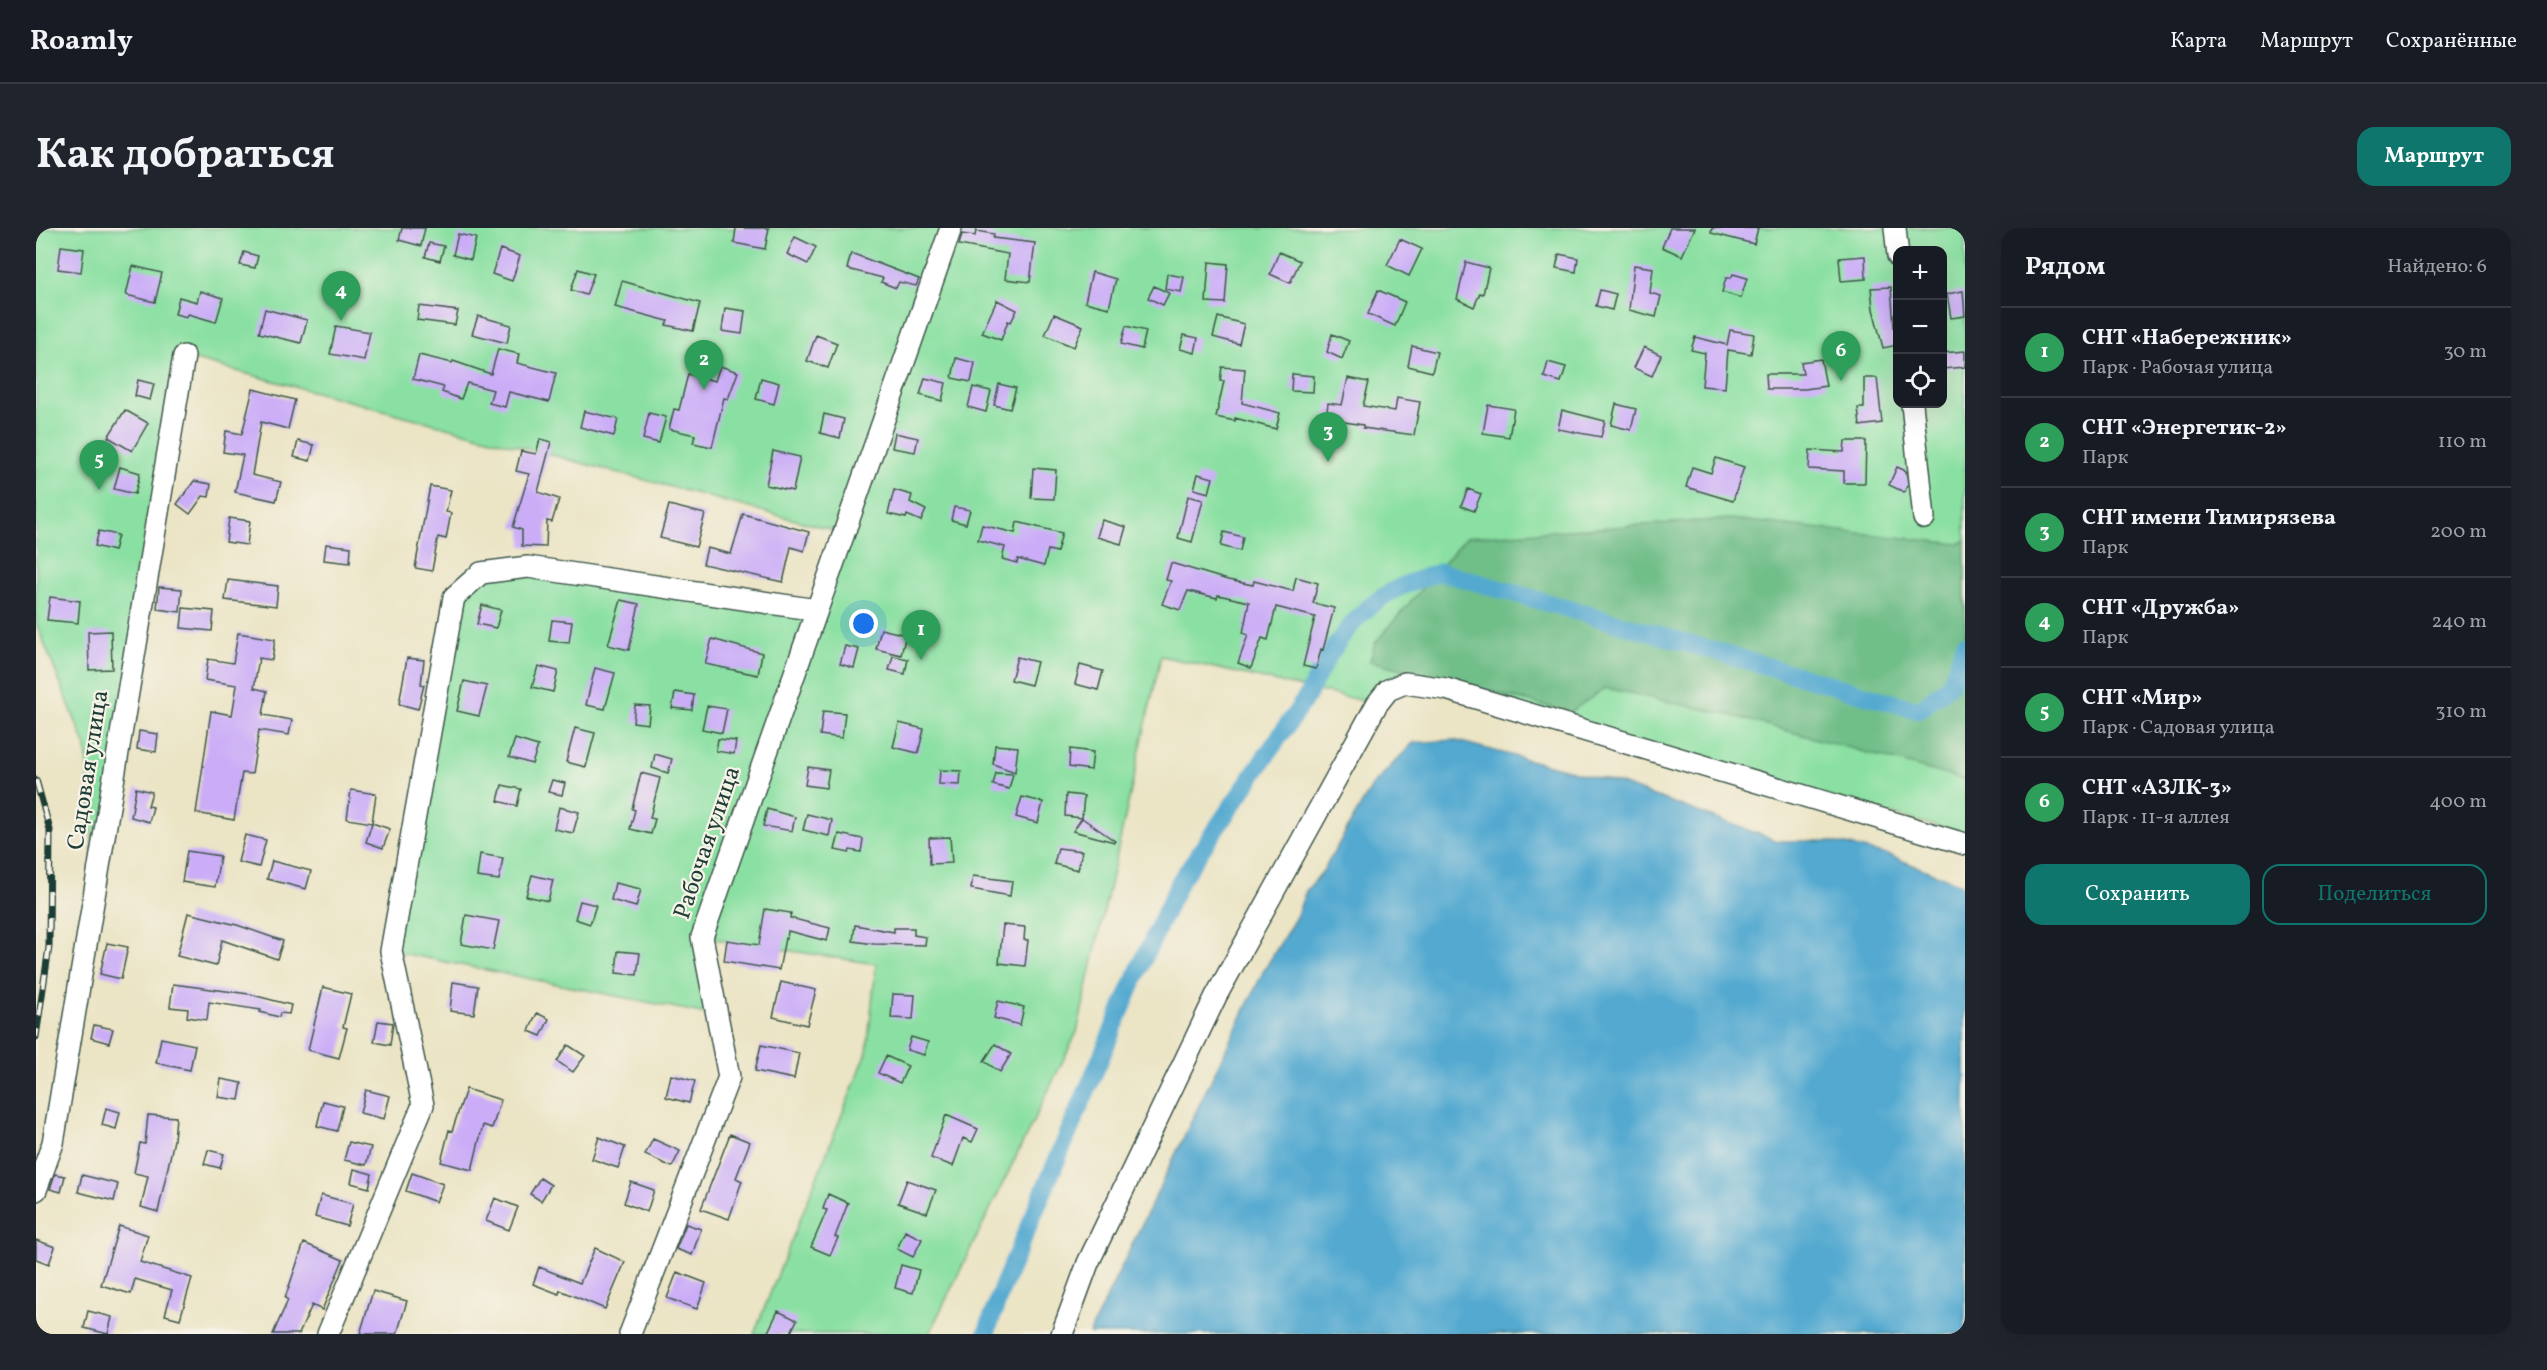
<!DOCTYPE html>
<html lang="ru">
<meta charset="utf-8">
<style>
:root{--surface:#171b24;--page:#20242c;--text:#f1f3f6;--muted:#9ea1a6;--line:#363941;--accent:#0f766e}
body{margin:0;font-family:Vollkorn,serif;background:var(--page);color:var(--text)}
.controls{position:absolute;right:18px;top:18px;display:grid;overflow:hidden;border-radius:12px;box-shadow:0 6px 24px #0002}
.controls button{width:54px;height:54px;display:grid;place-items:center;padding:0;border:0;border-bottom:2px solid var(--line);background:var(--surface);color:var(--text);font:30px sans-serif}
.you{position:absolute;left:828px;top:396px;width:21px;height:21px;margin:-15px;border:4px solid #fff;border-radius:50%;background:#1a73e8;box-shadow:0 0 0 9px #1a73e833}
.badge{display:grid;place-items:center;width:39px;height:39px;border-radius:50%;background:var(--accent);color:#fff;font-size:20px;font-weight:700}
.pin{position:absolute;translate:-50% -50px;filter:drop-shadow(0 2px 3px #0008)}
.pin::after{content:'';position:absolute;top:32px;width:21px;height:18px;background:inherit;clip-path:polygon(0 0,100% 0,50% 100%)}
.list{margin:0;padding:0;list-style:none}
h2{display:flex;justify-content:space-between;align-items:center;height:78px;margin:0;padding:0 24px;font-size:26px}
h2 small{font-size:20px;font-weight:400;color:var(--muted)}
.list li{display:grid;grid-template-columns:39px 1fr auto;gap:18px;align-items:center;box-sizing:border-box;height:90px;padding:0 24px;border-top:2px solid var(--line)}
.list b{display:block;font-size:22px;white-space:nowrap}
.list p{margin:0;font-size:20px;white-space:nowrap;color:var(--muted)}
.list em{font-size:20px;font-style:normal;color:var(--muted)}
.actions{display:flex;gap:12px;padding:18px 24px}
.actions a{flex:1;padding:14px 0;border:2px solid var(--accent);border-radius:18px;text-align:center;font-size:21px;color:var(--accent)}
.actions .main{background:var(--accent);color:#fff}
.icon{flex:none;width:33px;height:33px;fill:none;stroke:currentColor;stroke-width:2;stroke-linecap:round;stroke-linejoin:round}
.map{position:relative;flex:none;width:1929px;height:1106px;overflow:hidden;border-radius:18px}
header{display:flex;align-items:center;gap:36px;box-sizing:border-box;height:84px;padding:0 30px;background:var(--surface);border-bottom:2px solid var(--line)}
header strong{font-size:28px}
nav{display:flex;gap:33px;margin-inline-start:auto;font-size:21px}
.intro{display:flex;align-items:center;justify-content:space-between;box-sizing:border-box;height:144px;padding:0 36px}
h1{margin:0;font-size:42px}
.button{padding:15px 27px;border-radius:18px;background:var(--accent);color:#fff;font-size:21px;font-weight:700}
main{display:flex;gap:36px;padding:0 36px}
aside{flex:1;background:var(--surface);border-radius:18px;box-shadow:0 6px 24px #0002}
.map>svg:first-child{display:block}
.green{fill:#8ae0a2;stroke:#548e6b;stroke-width:1.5;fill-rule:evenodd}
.forest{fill:#6fbe88;stroke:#477e5e;stroke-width:1.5}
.water{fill:#53a9d0;stroke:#397382;stroke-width:1.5}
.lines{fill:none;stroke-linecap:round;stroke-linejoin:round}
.canal{stroke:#53a9d0;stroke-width:18}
.building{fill:#cbadf7}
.minor-casing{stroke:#3e564a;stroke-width:24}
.minor{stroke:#fff;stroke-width:21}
.rail-casing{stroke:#1f3d34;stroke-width:7}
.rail{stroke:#f7f3e8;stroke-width:4.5;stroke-dasharray:14;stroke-linecap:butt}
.labels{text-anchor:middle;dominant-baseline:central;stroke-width:4.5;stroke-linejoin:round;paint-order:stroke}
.street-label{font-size:24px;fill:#1f3d34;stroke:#f7f3e8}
</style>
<header>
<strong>Roamly</strong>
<nav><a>Карта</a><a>Маршрут</a><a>Сохранённые</a></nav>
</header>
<div class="intro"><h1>Как добраться</h1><a class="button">Маршрут</a></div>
<main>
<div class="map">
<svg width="1929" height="1106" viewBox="0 0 1929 1106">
<rect width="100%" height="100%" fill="#f7f3e8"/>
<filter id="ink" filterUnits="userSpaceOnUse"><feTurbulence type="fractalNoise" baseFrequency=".0167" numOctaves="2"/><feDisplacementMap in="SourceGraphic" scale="12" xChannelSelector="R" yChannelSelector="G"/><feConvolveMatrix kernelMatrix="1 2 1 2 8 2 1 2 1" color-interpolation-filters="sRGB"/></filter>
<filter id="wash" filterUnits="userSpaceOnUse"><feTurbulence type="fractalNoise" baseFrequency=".008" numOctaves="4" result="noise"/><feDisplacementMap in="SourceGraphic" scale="24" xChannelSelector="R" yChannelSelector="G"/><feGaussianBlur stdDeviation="1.35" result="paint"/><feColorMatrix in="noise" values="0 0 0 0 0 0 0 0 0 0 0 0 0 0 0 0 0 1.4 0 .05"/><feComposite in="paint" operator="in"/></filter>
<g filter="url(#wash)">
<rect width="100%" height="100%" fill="#ebe4c5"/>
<path class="green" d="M 0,0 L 1929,0 L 1929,606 L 1359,449 L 1341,476 L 1125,428 L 1041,804 L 893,1106 L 718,1106 L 831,824 L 840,736 L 666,709 L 681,788 L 355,723 L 418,369 L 445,345 L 492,339 L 780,382 L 808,305 L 148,129 L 59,662 L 50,519 L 0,395 ZM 1862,22 L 1906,22 L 1906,176 L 1862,176 Z"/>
<path class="forest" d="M 1695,291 L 1923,316 L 1929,312 L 1929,552 L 1694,487 L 1570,460 L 1534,484 L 1334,433 L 1339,415 L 1430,309 Z"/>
<path class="water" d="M 1417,512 L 1585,556 L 1742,613 L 1794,613 L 1855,628 L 1929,658 L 1929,1106 L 1053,1106 L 1227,744 L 1260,689 L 1270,663 L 1287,643 L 1336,558 L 1377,515 Z"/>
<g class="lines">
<path class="canal" d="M 950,1106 L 966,1060 L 1102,743 L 1144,653 L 1272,467 C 1292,423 1322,376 1369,357 C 1380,352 1393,348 1405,344 L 1882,482 L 1914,457 L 1929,416"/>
</g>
<g id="blocks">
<path class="building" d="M 366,0 L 389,0 L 385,18 L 363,12 Z
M 700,0 L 733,0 L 729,21 L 698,15 Z
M 1634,0 L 1659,0 L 1646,28 L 1626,19 Z
M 1676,0 L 1722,0 L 1718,16 L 1675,5 Z
M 940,3 L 958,6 L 957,10 L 999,15 L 994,54 L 969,51 L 972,26 L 923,17 L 926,6 L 939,8 Z
M 422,6 L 440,10 L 435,32 L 417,27 Z
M 759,9 L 780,19 L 772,36 L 751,26 Z
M 1364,11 L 1386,21 L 1373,48 L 1351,37 Z
M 393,15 L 408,18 L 404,33 L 389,29 Z
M 25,18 L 48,21 L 45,44 L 22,41 Z
M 464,21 L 484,28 L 476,53 L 456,46 Z
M 208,24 L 222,28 L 219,40 L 204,37 Z
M 1243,24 L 1264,33 L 1254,55 L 1234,46 Z
M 815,25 L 883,51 L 880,58 L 863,54 L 860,60 L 845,54 L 847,50 L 811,41 Z
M 1523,26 L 1542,30 L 1540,44 L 1520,40 Z
M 1829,28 L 1830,51 L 1805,53 L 1803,30 Z
M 1173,34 L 1192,36 L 1189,75 L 1170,74 Z
M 1430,34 L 1453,40 L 1447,66 L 1444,65 L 1438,79 L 1421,71 Z
M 1598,37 L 1617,40 L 1614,65 L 1625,68 L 1620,89 L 1593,82 Z
M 97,38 L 126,45 L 119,74 L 90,67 Z
M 542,41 L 558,46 L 550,67 L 535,62 Z
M 1056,44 L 1080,51 L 1073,80 L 1049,74 Z
M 1131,46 L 1148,49 L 1145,64 L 1129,61 Z
M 1697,46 L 1711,50 L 1705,70 L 1686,64 L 1690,50 L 1695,50 Z
M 586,53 L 664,75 L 657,103 L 630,97 L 632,93 L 579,79 Z
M 1118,58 L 1133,65 L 1127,77 L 1112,70 Z
M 1855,59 L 1858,99 L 1862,98 L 1862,117 L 1847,120 L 1837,81 L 1835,60 Z
M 1342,62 L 1369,74 L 1359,98 L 1332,86 Z
M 1564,62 L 1580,66 L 1576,82 L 1560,78 Z
M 164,63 L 187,70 L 180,94 L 152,86 L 151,89 L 139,86 L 143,69 L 161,74 Z
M 1927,63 L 1929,88 L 1915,90 L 1911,66 Z
M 961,72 L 981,82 L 975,94 L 972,93 L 965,112 L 946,105 Z
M 383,78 L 422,83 L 419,97 L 381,92 Z
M 689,80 L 709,83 L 706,106 L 686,103 Z
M 229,81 L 271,92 L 265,115 L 223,105 Z
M 1018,86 L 1047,98 L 1038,119 L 1009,107 Z
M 442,88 L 475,97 L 471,115 L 436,106 Z
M 1182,89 L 1208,96 L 1203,116 L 1177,109 Z
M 300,98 L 334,104 L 328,132 L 294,126 Z
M 1090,98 L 1110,103 L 1106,121 L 1085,116 Z
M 1694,102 L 1718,106 L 1715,126 L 1692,122 L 1689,160 L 1666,158 L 1669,125 L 1655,122 L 1659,109 L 1691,117 Z
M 1296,106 L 1313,113 L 1306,131 L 1291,124 Z
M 780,107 L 801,115 L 792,140 L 771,133 Z
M 1148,107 L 1162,110 L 1159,125 L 1144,121 Z
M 1376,118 L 1401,124 L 1396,144 L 1372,138 Z
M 1608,119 L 1625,127 L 1616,148 L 1598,140 Z
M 462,121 L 483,126 L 481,135 L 520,145 L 513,174 L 473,164 L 469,179 L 453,175 L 457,162 L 431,155 L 425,171 L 406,164 L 408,159 L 377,151 L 383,127 L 416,135 L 417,133 L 455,146 Z
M 1929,123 L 1929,139 L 1906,141 L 1906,125 Z
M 920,130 L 939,135 L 935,154 L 916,150 Z
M 1785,131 L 1790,158 L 1769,161 L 1731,161 L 1730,146 L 1767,146 L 1765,134 Z
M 1512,134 L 1530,139 L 1525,154 L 1508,149 Z
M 684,138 L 702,144 L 692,171 L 688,170 L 676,219 L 657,215 L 659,207 L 633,201 L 638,181 L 643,182 L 652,146 L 679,153 Z
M 1186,139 L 1209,141 L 1206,175 L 1244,185 L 1240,201 L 1199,190 L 1199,193 L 1180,189 L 1188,153 L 1184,153 Z
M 1256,146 L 1278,148 L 1277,164 L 1255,163 Z
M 725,150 L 743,155 L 738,176 L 720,171 Z
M 889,150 L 910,155 L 906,173 L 884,167 Z
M 1312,150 L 1333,154 L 1327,178 L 1359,183 L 1361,170 L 1384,174 L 1378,207 L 1327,200 L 1327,197 L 1290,191 L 1292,175 L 1306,177 Z
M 1828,150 L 1841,150 L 1846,195 L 1824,198 L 1822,180 L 1828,180 Z
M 102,152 L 118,156 L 114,172 L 99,168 Z
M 963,156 L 980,160 L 974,181 L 958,177 Z
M 937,159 L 955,163 L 950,184 L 932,179 Z
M 217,161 L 259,172 L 252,201 L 225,194 L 216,247 L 245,254 L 240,273 L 199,264 L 207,227 L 187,224 L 190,203 L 206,206 Z
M 1580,176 L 1600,181 L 1595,202 L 1575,197 Z
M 1452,177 L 1478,181 L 1473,209 L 1447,205 Z
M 89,182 L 112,195 L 96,223 L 72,209 Z
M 1526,182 L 1569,193 L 1565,209 L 1522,201 Z
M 548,183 L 582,191 L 578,208 L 544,199 Z
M 613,185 L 630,189 L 623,215 L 607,211 Z
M 788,186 L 808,191 L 804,210 L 784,205 Z
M 859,205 L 882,210 L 879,224 L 856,220 Z
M 504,211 L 515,214 L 502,264 L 523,271 L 516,294 L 511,293 L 510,319 L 486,318 L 486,302 L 477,299 L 493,246 L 480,243 L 485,223 L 500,226 Z
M 262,213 L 278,217 L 274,233 L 258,229 Z
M 1809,213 L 1830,213 L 1829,255 L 1808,255 L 1808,243 L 1773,241 L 1774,222 L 1808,224 Z
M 737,223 L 764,229 L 757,263 L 730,257 Z
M 1680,230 L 1708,239 L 1697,273 L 1650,259 L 1656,239 L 1675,245 Z
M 84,239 L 104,245 L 99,266 L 78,261 Z
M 1861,239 L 1870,243 L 1872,256 L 1868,264 L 1853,257 Z
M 997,240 L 1020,242 L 1018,271 L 995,270 Z
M 1162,246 L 1177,250 L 1173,265 L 1158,261 Z
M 158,253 L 175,256 L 173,269 L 167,268 L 154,286 L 141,276 Z
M 394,258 L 415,262 L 410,284 L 415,285 L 410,311 L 402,309 L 396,343 L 379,340 Z
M 1432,261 L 1445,266 L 1438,283 L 1425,278 Z
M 858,262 L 876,267 L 874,274 L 890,282 L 885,293 L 871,287 L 870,290 L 852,286 Z
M 1152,268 L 1167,272 L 1156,314 L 1142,310 Z
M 633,277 L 669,286 L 660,319 L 624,310 Z
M 918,279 L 934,282 L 930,296 L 915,292 Z
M 707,286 L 773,304 L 768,323 L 755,319 L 747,354 L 667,336 L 671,320 L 695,326 Z
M 193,290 L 214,293 L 211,317 L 190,314 Z
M 1066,292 L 1090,299 L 1085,316 L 1061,309 Z
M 981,294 L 1026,305 L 1021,324 L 1012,322 L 1008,338 L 982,331 L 981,335 L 966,331 L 969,319 L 942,312 L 946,297 L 979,305 Z
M 63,303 L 82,307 L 78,323 L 59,318 Z
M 1188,304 L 1207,309 L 1204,323 L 1185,318 Z
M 290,316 L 315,319 L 314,335 L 288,332 Z
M 1135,335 L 1192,352 L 1217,357 L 1218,353 L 1257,363 L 1260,349 L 1282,355 L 1277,375 L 1298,380 L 1287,422 L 1285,421 L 1280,441 L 1267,438 L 1279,389 L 1240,379 L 1232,412 L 1226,410 L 1215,440 L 1202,435 L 1212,407 L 1207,405 L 1213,374 L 1182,367 L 1181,370 L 1152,363 L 1144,382 L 1126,376 L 1135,353 L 1130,352 Z
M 192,352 L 242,358 L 240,378 L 189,372 Z
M 123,359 L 146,361 L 144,384 L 121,381 Z
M 14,369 L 44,373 L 42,395 L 11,392 Z
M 585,372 L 603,376 L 593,422 L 572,417 Z
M 446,377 L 465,382 L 460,400 L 441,396 Z
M 147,380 L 178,383 L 176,403 L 145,400 Z
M 516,392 L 536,394 L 533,415 L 513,413 Z
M 845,401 L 870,407 L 865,427 L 840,421 Z
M 75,403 L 76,441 L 53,442 L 52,404 Z
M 202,405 L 239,411 L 236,432 L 223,430 L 218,460 L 231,463 L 227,487 L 256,492 L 253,507 L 223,502 L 216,546 L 206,545 L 198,592 L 160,585 L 175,483 L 196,487 L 201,457 L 169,452 L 172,431 L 197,435 Z
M 676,411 L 726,425 L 722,447 L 669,436 Z
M 809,418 L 823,421 L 818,440 L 804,436 Z
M 857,428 L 872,431 L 869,446 L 853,442 Z
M 981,429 L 1001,434 L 995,457 L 975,452 Z
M 371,430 L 388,432 L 385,456 L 388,457 L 382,481 L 363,476 Z
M 1044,437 L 1067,443 L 1062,462 L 1039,456 Z
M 502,438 L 522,443 L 517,464 L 496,459 Z
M 559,440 L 579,445 L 569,481 L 550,477 Z
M 428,453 L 451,458 L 443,488 L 421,483 Z
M 639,464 L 658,467 L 656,482 L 636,480 Z
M 599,477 L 614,478 L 612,496 L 597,494 Z
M 671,478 L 691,481 L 686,505 L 666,501 Z
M 787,483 L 809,485 L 806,510 L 784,507 Z
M 863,495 L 888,501 L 882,525 L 857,519 Z
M 539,500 L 559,505 L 550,539 L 530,534 Z
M 103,503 L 122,506 L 120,524 L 101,521 Z
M 479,511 L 502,518 L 496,536 L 473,529 Z
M 682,511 L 700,513 L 698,526 L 680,523 Z
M 959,517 L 982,519 L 979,544 L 957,536 Z
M 1034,521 L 1057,524 L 1055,542 L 1033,539 Z
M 619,526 L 636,531 L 632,545 L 616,540 Z
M 772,539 L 793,542 L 790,560 L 769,557 Z
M 904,542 L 925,543 L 924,557 L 903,556 Z
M 605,545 L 624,550 L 614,590 L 619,591 L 615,606 L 594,601 L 599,582 L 596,581 Z
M 960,545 L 977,546 L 973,561 L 957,557 Z
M 516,552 L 529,555 L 526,567 L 512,564 Z
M 466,557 L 485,561 L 481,578 L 462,573 Z
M 100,560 L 116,564 L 112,578 L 117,579 L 113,594 L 95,589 Z
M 315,562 L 340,566 L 336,595 L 311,591 Z
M 1030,566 L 1048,568 L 1046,590 L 1029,588 Z
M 986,569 L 1007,574 L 1002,595 L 980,589 Z
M 523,579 L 543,584 L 537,605 L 518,601 Z
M 731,581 L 759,589 L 756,603 L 727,598 Z
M 771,586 L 796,592 L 793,608 L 767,602 Z
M 1046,590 L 1079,613 L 1078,614 L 1037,603 Z
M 336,595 L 354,601 L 347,620 L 330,614 Z
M 803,606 L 827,611 L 825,624 L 814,622 L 813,625 L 799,622 Z
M 209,607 L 230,612 L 223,639 L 202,634 Z
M 914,609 L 916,635 L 894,636 L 893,610 Z
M 1022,620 L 1046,623 L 1042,642 L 1018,636 Z
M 151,623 L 184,628 L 179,659 L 146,654 Z
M 444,626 L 467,630 L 463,652 L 441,649 Z
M 236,633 L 275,643 L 270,661 L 231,651 Z
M 496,647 L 517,652 L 512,673 L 490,668 Z
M 937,648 L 976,653 L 974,668 L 935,661 Z
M 579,655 L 605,661 L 600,679 L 575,672 Z
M 544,673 L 560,677 L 554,696 L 539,691 Z
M 729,681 L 755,685 L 754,690 L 794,700 L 791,713 L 752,703 L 751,711 L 749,710 L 743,742 L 688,733 L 691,712 L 723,717 Z
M 152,685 L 201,697 L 247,713 L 241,731 L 186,712 L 180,738 L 141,728 Z
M 430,687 L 463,693 L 457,722 L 425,716 Z
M 819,697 L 858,704 L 858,700 L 878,700 L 878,707 L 890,709 L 889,717 L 838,716 L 817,713 Z
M 967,697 L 989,699 L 988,712 L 992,712 L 989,738 L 963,735 Z
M 71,715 L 92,719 L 85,751 L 64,746 Z
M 582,723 L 604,725 L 601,747 L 580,745 Z
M 417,754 L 442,758 L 438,786 L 414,783 Z
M 745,754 L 780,762 L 771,797 L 737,789 Z
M 137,756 L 213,766 L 255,777 L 253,786 L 244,785 L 243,789 L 224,784 L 225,782 L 173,774 L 171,792 L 151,789 L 152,781 L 134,779 Z
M 287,759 L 315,766 L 307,799 L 311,800 L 303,830 L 272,822 Z
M 857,766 L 879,767 L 877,791 L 855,790 Z
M 962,773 L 988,779 L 984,797 L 958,790 Z
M 501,785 L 513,791 L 505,808 L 493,803 Z
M 342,793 L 357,795 L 354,817 L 338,814 Z
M 58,797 L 77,801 L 73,815 L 55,810 Z
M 875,809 L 892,814 L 888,827 L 871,822 Z
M 125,810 L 159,817 L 154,842 L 120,835 Z
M 959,816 L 975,826 L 964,844 L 948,833 Z
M 532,817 L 549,828 L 537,844 L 521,833 Z
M 725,817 L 763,825 L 758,851 L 719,843 Z
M 850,828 L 872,838 L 864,855 L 842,845 Z
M 635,847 L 659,853 L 653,875 L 630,869 Z
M 185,851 L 206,855 L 203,872 L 182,869 Z
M 430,861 L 465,872 L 456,900 L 447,897 L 436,942 L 405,934 L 413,902 L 416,903 Z
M 330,862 L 354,868 L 348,891 L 324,885 Z
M 287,873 L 307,878 L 301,903 L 281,898 Z
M 70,880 L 84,884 L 80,901 L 66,897 Z
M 112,887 L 140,889 L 138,912 L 122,984 L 105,979 L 112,948 L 98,945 L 104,915 L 109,916 Z
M 910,887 L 942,901 L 936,914 L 927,910 L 917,938 L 895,930 Z
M 694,906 L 714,914 L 700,950 L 706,953 L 693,991 L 665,981 Z
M 563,909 L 589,919 L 582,940 L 556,931 Z
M 617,911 L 644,923 L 636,939 L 609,927 Z
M 313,914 L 335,919 L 330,937 L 308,932 Z
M 172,922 L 188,926 L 184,940 L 168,936 Z
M 318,941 L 336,946 L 333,960 L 315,955 Z
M 376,945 L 407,956 L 400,974 L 370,963 Z
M 19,946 L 29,948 L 25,964 L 14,961 Z
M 46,947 L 82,956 L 78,973 L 42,964 Z
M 504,950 L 515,957 L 505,973 L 494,966 Z
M 871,952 L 900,962 L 891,985 L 862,975 Z
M 595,954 L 618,962 L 611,984 L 588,975 Z
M 792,966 L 812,975 L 799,1009 L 802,1010 L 794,1027 L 775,1019 L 791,982 L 787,981 Z
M 285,967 L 317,976 L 311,998 L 279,989 Z
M 459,970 L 482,979 L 473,1002 L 450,993 Z
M 650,996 L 665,1001 L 656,1027 L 640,1021 Z
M 83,998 L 112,1007 L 104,1034 L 156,1050 L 144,1091 L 129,1087 L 136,1062 L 99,1051 L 95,1066 L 65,1057 Z
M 869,1003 L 886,1011 L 877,1029 L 861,1021 Z
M 0,1012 L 19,1019 L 13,1036 L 0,1031 Z
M 268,1015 L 307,1032 L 286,1082 L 276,1077 L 263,1106 L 237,1106 L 252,1072 L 249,1070 Z
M 559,1020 L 589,1034 L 569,1081 L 524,1062 L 523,1066 L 497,1056 L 503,1039 L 544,1055 Z
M 865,1037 L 883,1042 L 877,1065 L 859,1060 Z
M 641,1044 L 670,1055 L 661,1081 L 631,1070 Z
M 337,1063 L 371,1073 L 361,1106 L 324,1106 Z
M 52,1083 L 76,1089 L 72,1106 L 48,1100 Z
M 742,1083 L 761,1092 L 754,1106 L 731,1106 Z"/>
</g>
</g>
<g filter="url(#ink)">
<use href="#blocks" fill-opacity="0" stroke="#3e564a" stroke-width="1.5"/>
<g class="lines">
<g class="minor-casing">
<path id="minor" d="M 1859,0 L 1862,28
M 1876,176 L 1888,290
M 0,962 L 17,915 L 148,128
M 292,1106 L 387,877 L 355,723 L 418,369 L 445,345 L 492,339 L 781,382 L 915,0
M 594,1106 L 693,849 L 666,709 L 781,382
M 1026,1106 L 1052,1035 L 1180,768 L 1341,476 L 1352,462 L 1369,455 L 1410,461 L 1929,616"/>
</g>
<use href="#minor" class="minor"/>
<g class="rail-casing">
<path id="rail" d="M 0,552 L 14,602 L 13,719 L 0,809"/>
</g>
<use href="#rail" class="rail"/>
</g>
</g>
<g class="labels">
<g class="street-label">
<text transform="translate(53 542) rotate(-81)">Садовая улица</text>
<text transform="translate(672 615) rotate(-71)">Рабочая улица</text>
</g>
</g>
</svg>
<div class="controls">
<button>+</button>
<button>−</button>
<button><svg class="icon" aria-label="locate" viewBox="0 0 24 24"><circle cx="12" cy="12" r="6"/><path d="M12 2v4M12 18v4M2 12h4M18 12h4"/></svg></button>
</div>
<div class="you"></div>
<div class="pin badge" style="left:885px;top:432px;background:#2e9e5b">1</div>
<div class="pin badge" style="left:668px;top:162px;background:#2e9e5b">2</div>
<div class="pin badge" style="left:1292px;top:234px;background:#2e9e5b">3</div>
<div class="pin badge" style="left:305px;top:93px;background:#2e9e5b">4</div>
<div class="pin badge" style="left:63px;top:262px;background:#2e9e5b">5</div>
<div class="pin badge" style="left:1805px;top:153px;background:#2e9e5b">6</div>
</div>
<aside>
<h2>Рядом<small>Найдено: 6</small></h2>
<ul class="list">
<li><span class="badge" style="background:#2e9e5b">1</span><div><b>СНТ «Набережник»</b><p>Парк · Рабочая улица</p></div><em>30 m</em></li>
<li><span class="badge" style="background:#2e9e5b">2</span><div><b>СНТ «Энергетик-2»</b><p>Парк</p></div><em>110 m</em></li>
<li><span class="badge" style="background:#2e9e5b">3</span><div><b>СНТ имени Тимирязева</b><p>Парк</p></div><em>200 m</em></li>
<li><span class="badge" style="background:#2e9e5b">4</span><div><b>СНТ «Дружба»</b><p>Парк</p></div><em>240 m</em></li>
<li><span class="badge" style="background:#2e9e5b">5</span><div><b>СНТ «Мир»</b><p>Парк · Садовая улица</p></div><em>310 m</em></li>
<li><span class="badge" style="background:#2e9e5b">6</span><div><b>СНТ «АЗЛК-3»</b><p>Парк · 11-я аллея</p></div><em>400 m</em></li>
</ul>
<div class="actions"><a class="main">Сохранить</a><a>Поделиться</a></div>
</aside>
</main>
